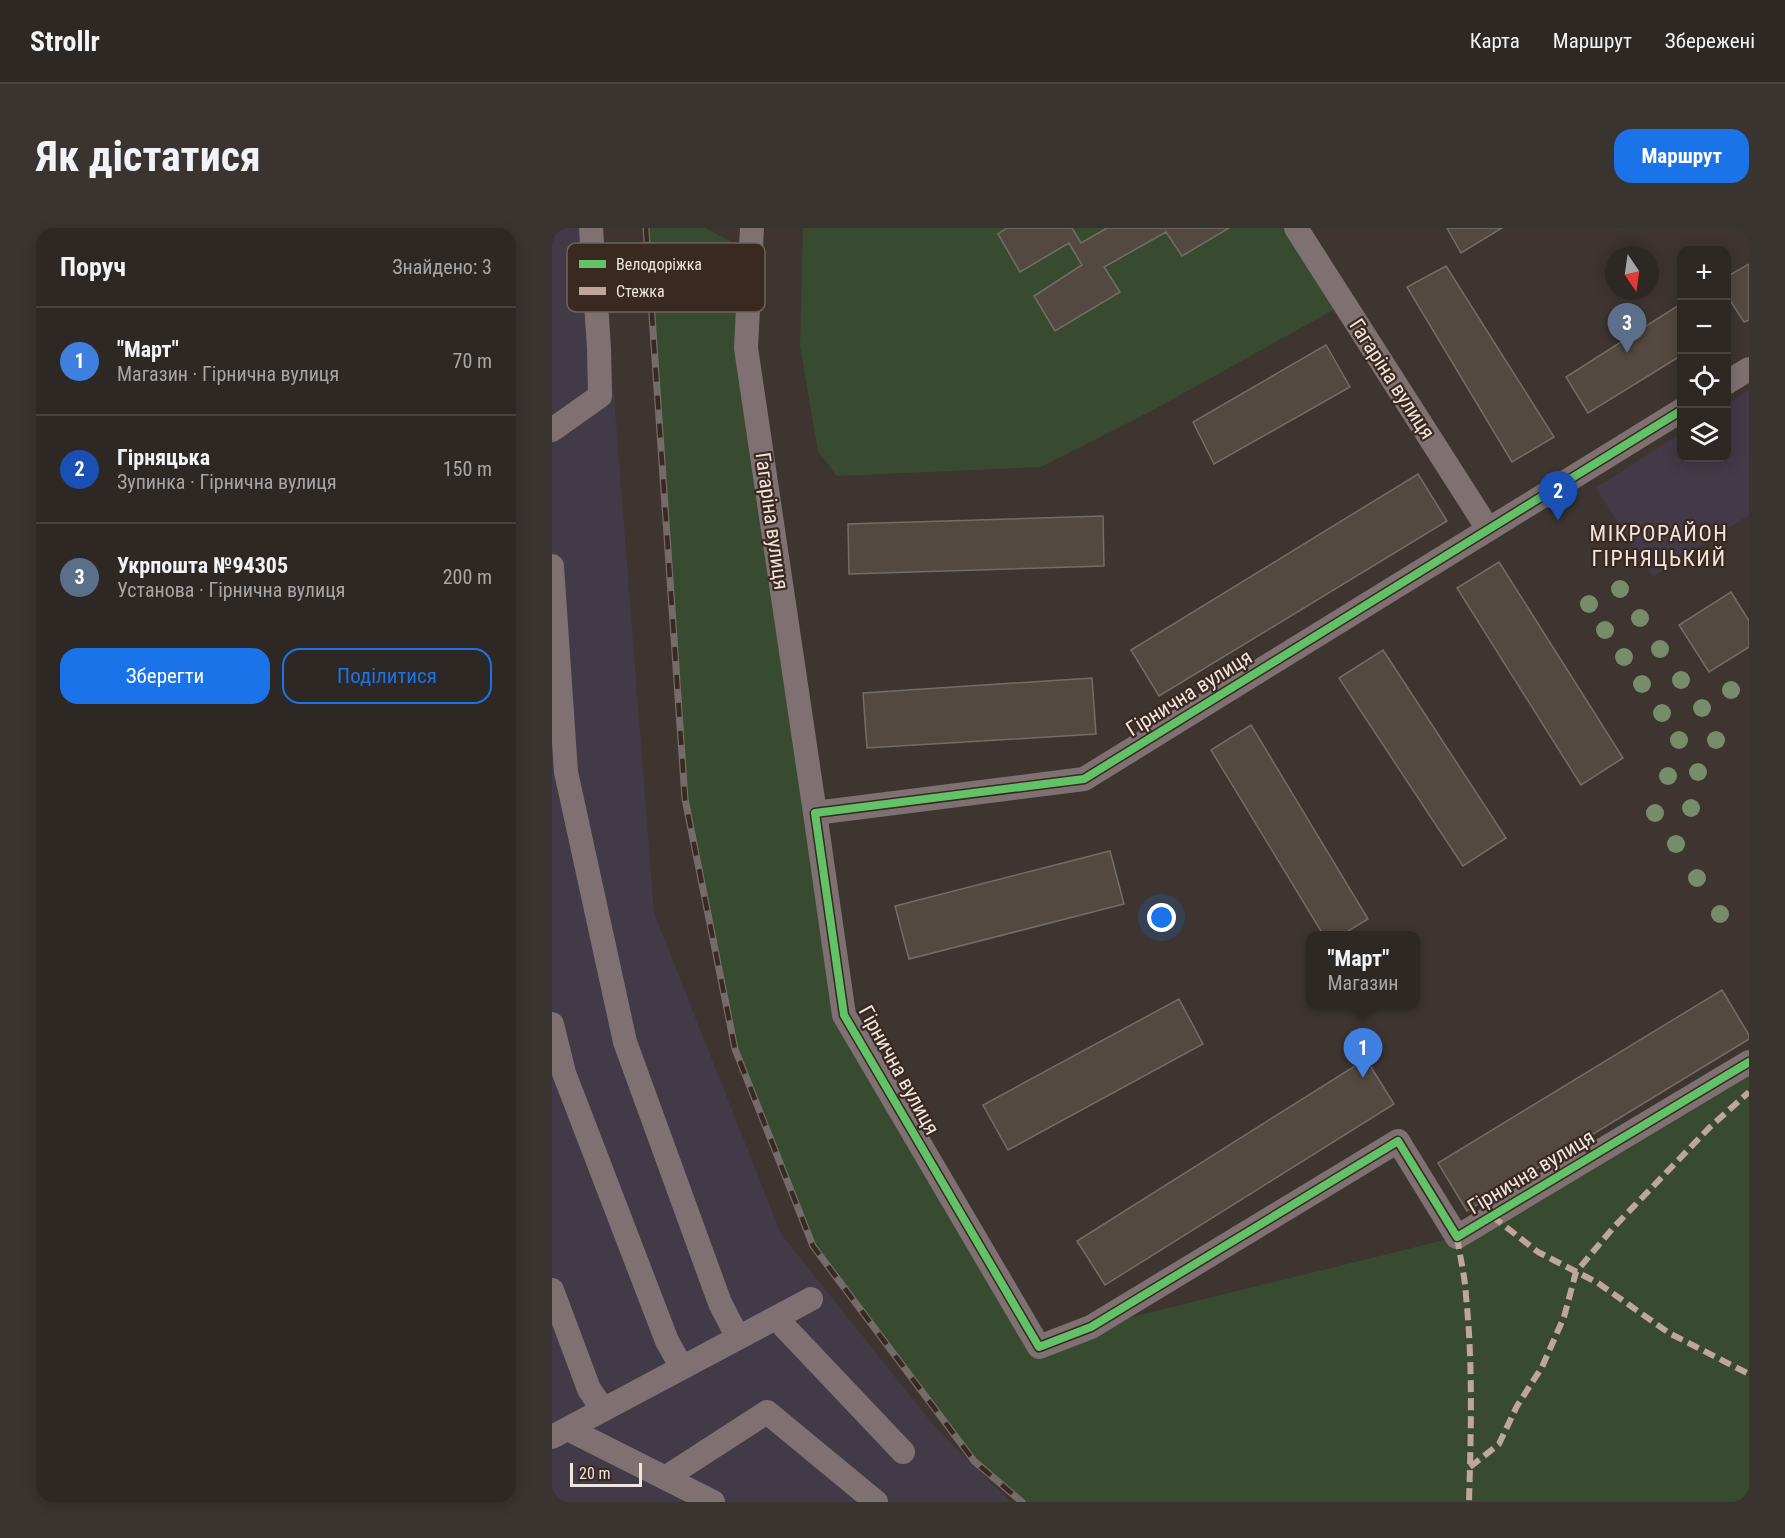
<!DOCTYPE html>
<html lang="uk">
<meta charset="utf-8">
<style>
:root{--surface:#2e2824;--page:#3a3431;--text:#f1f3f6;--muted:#a7a6a6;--line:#494441;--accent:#1a73e8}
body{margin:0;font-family:"Roboto Condensed",sans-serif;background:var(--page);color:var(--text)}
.controls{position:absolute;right:18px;top:18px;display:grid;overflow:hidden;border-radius:12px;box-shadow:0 3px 15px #0003}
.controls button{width:54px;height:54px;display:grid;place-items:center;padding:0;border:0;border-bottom:2px solid var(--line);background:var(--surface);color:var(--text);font:30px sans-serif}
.compass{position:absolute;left:1053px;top:18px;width:54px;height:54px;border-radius:50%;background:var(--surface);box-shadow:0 3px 15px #0003;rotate:167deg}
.scale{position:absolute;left:18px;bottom:15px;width:72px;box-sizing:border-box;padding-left:6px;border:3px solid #f0e5df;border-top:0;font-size:16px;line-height:21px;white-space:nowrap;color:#f0e5df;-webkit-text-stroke:4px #392920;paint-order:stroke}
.you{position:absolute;left:610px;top:690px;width:21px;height:21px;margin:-15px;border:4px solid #fff;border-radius:50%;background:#1a73e8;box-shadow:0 0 0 9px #1a73e833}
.badge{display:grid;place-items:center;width:39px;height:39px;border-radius:50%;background:var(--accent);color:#fff;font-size:20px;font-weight:700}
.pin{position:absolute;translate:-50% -50px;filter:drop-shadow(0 2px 3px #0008)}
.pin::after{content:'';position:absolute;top:32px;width:21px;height:18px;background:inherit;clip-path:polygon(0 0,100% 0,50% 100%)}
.popup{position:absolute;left:754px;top:703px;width:114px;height:78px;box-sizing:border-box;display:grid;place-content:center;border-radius:12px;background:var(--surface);filter:drop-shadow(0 2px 4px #0005);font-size:20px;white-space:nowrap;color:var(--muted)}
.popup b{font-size:22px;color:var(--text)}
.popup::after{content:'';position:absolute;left:50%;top:100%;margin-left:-12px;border:12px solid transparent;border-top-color:var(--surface)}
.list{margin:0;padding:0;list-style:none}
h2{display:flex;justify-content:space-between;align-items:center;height:78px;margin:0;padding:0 24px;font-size:26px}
h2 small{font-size:20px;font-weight:400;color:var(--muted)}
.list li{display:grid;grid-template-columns:39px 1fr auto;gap:18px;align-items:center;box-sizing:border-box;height:108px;padding:0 24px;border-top:2px solid var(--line)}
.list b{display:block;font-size:22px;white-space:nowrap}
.list p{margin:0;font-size:20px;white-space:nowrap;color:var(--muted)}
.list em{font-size:20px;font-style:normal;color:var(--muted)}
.actions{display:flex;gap:12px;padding:18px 24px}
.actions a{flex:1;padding:14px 0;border:2px solid var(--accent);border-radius:18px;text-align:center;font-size:21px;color:var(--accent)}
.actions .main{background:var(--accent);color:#fff}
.icon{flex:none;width:33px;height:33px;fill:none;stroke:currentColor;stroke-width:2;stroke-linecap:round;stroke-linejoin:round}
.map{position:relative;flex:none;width:1197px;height:1274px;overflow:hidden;border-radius:18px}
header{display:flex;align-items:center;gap:36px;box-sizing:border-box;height:84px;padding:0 30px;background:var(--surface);border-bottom:2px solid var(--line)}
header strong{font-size:28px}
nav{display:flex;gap:33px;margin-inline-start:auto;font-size:21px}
.intro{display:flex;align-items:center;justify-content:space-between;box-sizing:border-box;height:144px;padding:0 36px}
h1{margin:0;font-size:42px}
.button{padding:15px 27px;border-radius:18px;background:var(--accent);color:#fff;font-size:21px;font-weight:700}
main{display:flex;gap:36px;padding:0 36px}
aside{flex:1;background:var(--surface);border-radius:18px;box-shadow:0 3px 15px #0003}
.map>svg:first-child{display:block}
.commercial{fill:#443a47}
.industrial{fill:#433a47}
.green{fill:#384b30}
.building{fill:#534940;stroke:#736d68;stroke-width:1.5}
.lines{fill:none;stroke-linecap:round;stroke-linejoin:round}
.minor{stroke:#7f7172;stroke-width:24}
.rail-casing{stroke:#756b6a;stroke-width:7}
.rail{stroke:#392920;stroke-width:4.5;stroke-dasharray:14;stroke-linecap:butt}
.quiet{stroke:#c0a59a;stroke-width:6;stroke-dasharray:12 6;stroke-linecap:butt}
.cycleway-casing{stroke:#392920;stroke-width:11}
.cycleway{stroke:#61c268;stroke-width:8}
.tree{fill:#778c6a}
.labels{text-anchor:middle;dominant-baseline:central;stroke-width:4.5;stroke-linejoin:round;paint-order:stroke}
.street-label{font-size:21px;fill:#f0e5df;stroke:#392920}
.neighbourhood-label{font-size:22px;letter-spacing:1.5px;fill:#f0e5df;stroke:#392920}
.key{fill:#392920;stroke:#706159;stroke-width:1.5}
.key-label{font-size:16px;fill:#f0e5df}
</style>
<header>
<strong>Strollr</strong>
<nav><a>Карта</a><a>Маршрут</a><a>Збережені</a></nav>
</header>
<div class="intro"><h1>Як дістатися</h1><a class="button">Маршрут</a></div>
<main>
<aside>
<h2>Поруч<small>Знайдено: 3</small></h2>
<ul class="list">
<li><span class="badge" style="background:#3f7fe0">1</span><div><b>&quot;Март&quot;</b><p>Магазин · Гірнична вулиця</p></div><em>70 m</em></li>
<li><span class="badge" style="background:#1a4fb4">2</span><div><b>Гірняцька</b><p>Зупинка · Гірнична вулиця</p></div><em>150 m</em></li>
<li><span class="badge" style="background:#5c6f8a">3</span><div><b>Укрпошта №94305</b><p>Установа · Гірнична вулиця</p></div><em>200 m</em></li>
</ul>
<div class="actions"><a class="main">Зберегти</a><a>Поділитися</a></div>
</aside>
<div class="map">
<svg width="1197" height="1274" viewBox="0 0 1197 1274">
<rect width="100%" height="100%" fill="#3e3530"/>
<path class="commercial" d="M 1197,162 L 1197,287 L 1101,349 L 1044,260 L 1129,205 L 1130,230 L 1174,230 L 1175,177 Z"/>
<path class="industrial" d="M 0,0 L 49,0 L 102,685 L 229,1006 L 387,1204 L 459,1274 L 0,1274 Z"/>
<path class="green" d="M 94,0 L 153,0 L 199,24 L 194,120 L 292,787 L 487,1119 L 539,1099 L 905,1009 L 1197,834 L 1197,1274 L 472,1274 L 422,1233 L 261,1018 L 183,821 L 133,571 Z
M 251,0 L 744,0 L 792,76 L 603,181 L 489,239 L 285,248 L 266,223 L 248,118 Z"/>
<path class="building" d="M 455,0 L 520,0 L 529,15 L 555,0 L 677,0 L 630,28 L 614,4 L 552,39 L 568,64 L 503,103 L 482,68 L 530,37 L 517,15 L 468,44 L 446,6 Z
M 895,0 L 950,0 L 909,25 Z
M 1197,36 L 1197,92 L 1192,94 L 1174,66 L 1174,49 Z
M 894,38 L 1002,209 L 960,234 L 855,59 Z
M 1130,75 L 1130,127 L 1036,185 L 1014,149 Z
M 774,117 L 798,159 L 662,236 L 641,194 Z
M 866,246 L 895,293 L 607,468 L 579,422 Z
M 551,288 L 552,338 L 297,346 L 296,296 Z
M 947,334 L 1071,530 L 1029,557 L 905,360 Z
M 1179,364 L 1197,393 L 1197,419 L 1157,444 L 1127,397 Z
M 831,422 L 954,610 L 911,638 L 787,450 Z
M 540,450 L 544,506 L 315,520 L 311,465 Z
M 699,497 L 816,691 L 788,708 L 772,708 L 659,522 Z
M 558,623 L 572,676 L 357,731 L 343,678 Z
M 1170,762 L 1197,807 L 1197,811 L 915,983 L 886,935 Z
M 627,771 L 651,816 L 456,922 L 431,877 Z
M 814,831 L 842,876 L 553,1057 L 525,1013 Z"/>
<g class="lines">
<path class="minor" d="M 200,0 L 194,120 L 263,585
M 744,0 L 936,301
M 1174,155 L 1197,141
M 1130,182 L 532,551 L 263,585 L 292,787 L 487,1119 L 539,1099 L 846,913 L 905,1009 L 1197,834
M 0,202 L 48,168 L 47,120 L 39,0
M 0,338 L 14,544 L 73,814 L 168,1075 L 186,1110
M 0,796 L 12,845 L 115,1113 L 130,1140
M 0,1062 L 37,1161 L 51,1182
M 224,1090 L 351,1224
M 16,1201 L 161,1274
M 0,1209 L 259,1071
M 113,1250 L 215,1184 L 324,1274"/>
<g class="rail-casing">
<path id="rail" d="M 94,0 L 133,571 L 183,821 L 261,1018 L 422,1233 L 470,1274"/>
</g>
<use href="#rail" class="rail"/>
<path class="quiet" d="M 940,988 L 986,1024 L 1046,1055 L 1117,1105 L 1197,1146
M 905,1009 C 908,1029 913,1048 914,1068 C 921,1136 919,1206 917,1274
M 918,1239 L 947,1216 L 965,1178 L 990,1139 L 1012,1089 L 1024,1044 L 1061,1000 L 1158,899 L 1197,864"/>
<g class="cycleway-casing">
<path id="cycleway" d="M 1130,182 L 532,551 L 263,585 L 292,787 L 487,1119 L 539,1099 L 846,913 L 905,1009 L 1197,834"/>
</g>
<use href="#cycleway" class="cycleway"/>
</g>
<g class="tree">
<circle cx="1068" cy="361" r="9"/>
<circle cx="1037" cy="376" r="9"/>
<circle cx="1088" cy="390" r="9"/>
<circle cx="1053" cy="402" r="9"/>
<circle cx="1108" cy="421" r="9"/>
<circle cx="1072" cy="429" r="9"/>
<circle cx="1129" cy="452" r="9"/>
<circle cx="1090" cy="456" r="9"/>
<circle cx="1179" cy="462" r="9"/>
<circle cx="1150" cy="480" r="9"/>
<circle cx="1110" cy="485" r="9"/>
<circle cx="1127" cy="512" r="9"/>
<circle cx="1164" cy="512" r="9"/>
<circle cx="1146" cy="544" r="9"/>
<circle cx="1116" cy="548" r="9"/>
<circle cx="1139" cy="580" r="9"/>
<circle cx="1103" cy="585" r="9"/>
<circle cx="1124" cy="616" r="9"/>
<circle cx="1145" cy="650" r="9"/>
<circle cx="1168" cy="686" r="9"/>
</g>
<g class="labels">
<g class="street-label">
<text transform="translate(840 151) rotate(57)">Гагаріна вулиця</text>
<text transform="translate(220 293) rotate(82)">Гагаріна вулиця</text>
<text transform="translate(637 465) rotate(-32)">Гірнична вулиця</text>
<text transform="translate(347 842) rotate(61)">Гірнична вулиця</text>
<text transform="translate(979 944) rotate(-31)">Гірнична вулиця</text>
</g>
<g class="neighbourhood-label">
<text x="1107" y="305">МІКРОРАЙОН<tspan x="1107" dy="25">ГІРНЯЦЬКИЙ</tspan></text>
</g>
</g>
<rect x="15" y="15" width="198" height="69" rx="9" class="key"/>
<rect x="27" y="32" width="27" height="8" fill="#61c268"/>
<rect x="27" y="59" width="27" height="8" fill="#c0a59a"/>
<g class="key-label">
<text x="64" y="42">Велодоріжка</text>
<text x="64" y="69">Стежка</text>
</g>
</svg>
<div class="controls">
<button>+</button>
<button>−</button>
<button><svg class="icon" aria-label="locate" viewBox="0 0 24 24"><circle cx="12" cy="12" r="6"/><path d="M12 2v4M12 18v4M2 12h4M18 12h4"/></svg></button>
<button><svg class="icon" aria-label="layers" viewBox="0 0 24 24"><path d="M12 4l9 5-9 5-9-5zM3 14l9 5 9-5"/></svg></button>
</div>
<svg class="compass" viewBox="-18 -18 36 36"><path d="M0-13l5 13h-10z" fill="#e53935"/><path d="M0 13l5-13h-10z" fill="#a7a6a6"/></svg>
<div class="scale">20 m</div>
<div class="you"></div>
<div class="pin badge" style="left:811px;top:850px;background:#3f7fe0">1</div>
<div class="popup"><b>&quot;Март&quot;</b>Магазин</div>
<div class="pin badge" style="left:1006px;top:293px;background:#1a4fb4">2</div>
<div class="pin badge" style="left:1075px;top:125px;background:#5c6f8a">3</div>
</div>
</main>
